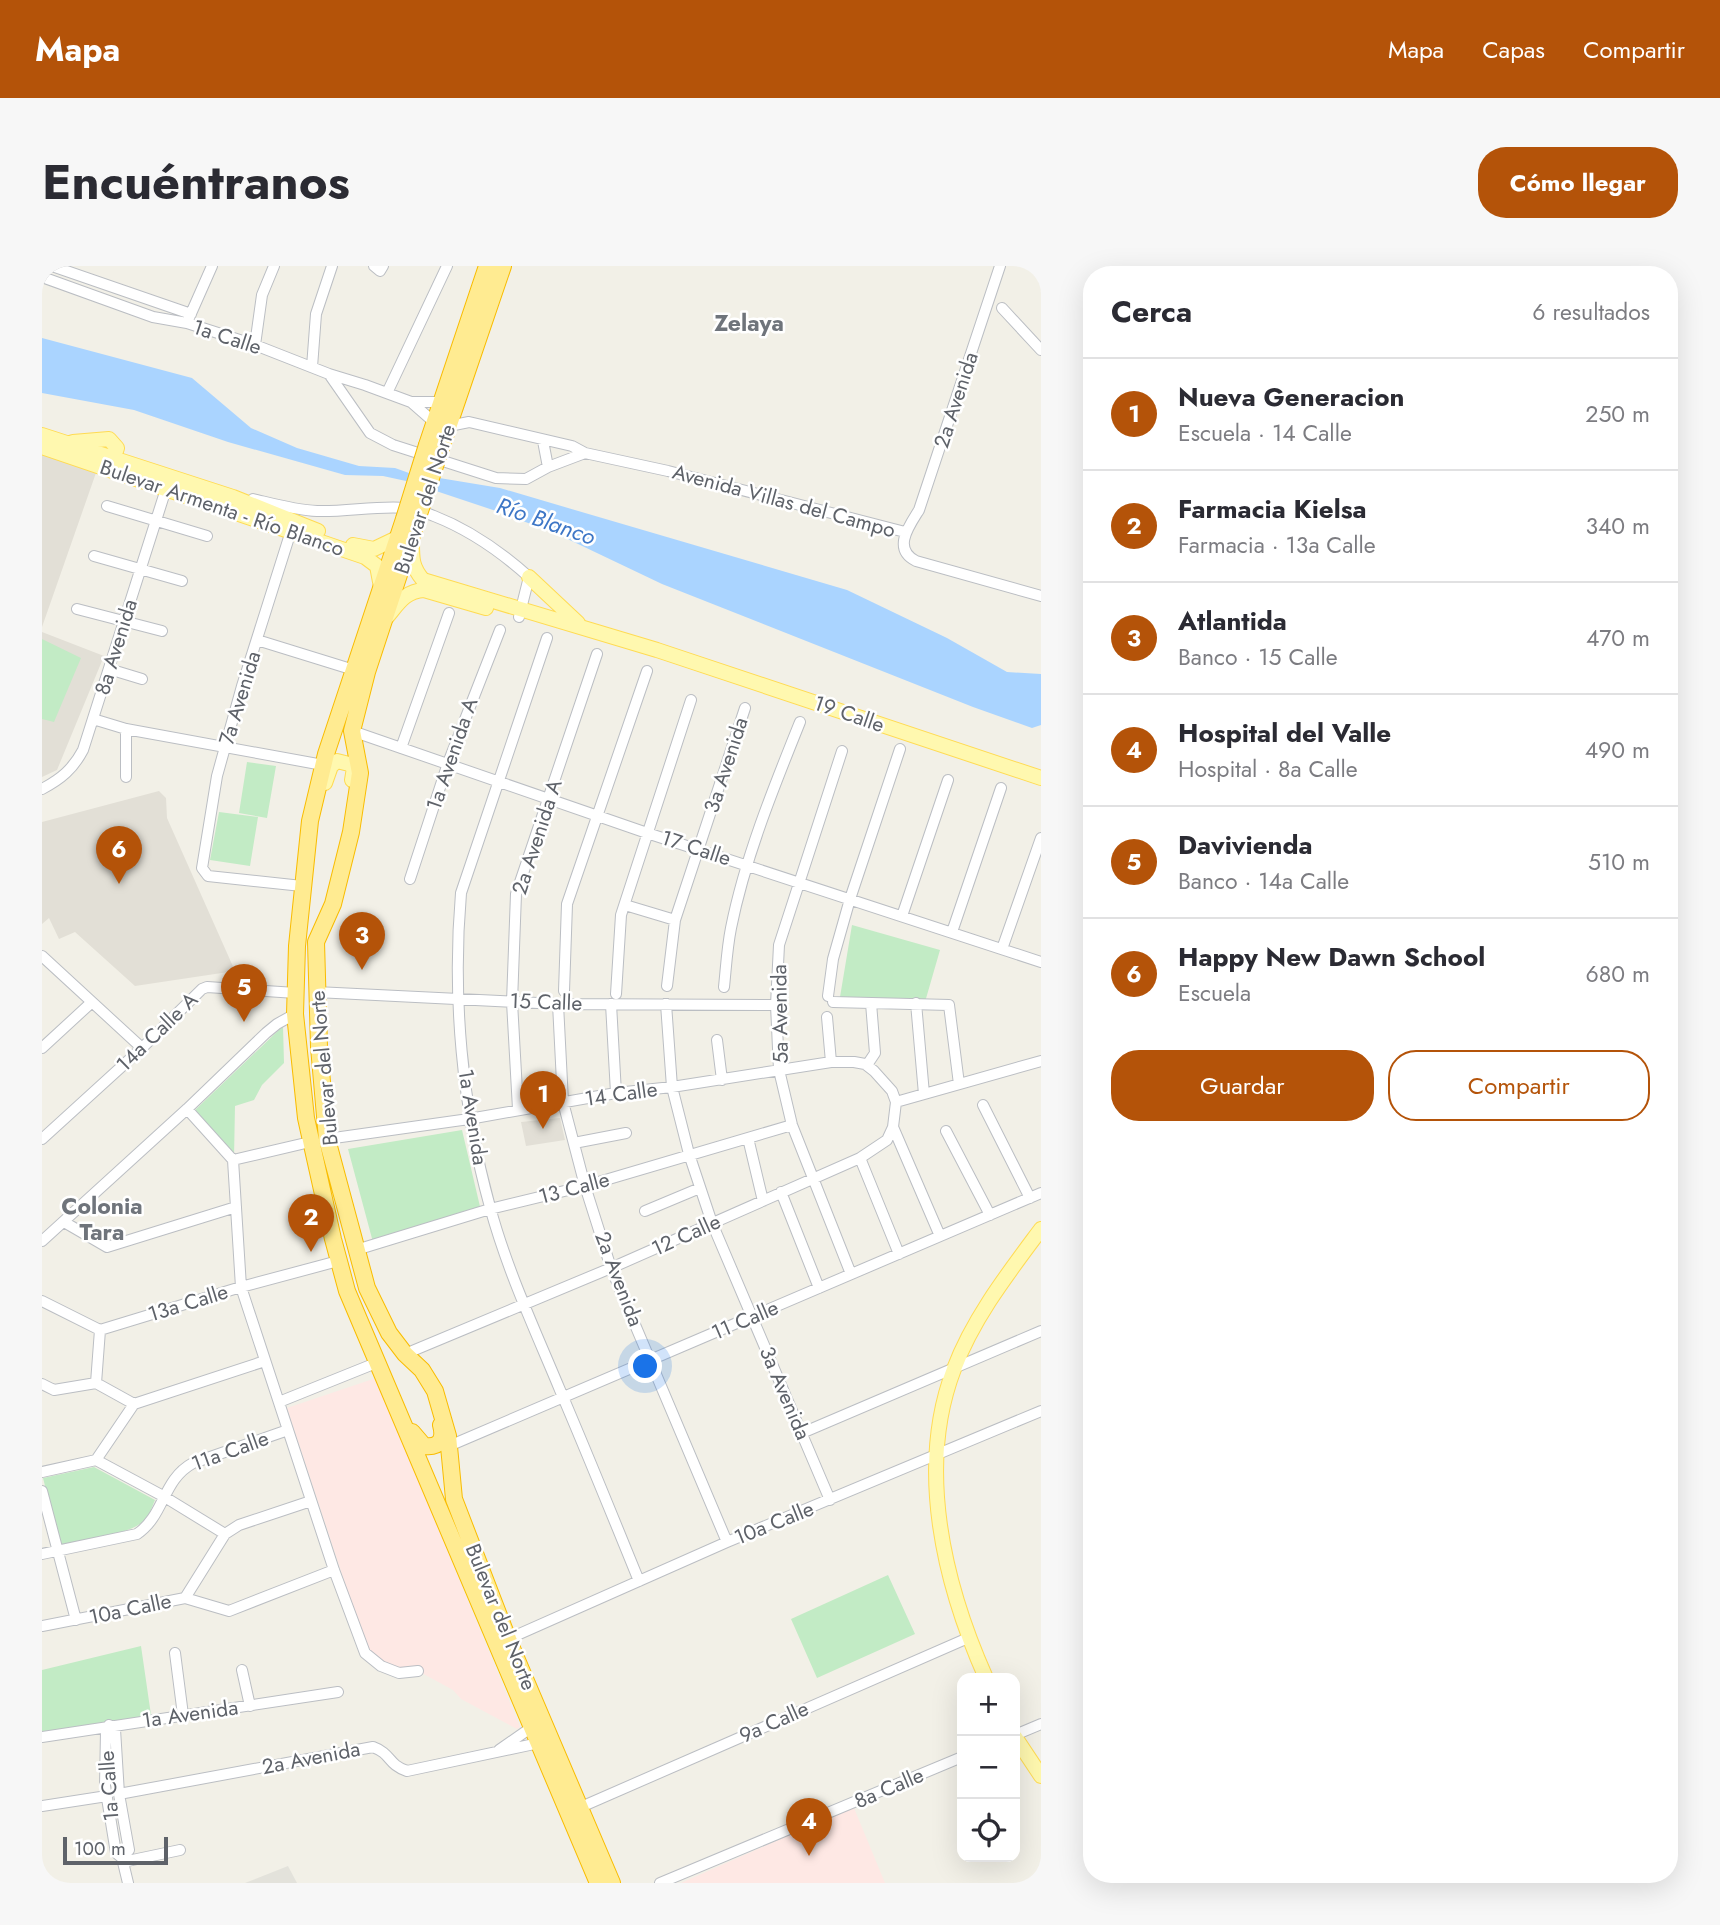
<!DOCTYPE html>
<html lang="es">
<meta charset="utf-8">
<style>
:root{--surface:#fff;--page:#f7f7f7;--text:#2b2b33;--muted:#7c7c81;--line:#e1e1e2;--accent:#b45309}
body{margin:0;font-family:Jost,sans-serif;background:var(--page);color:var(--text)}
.controls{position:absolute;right:21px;bottom:21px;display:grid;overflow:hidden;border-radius:14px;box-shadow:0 7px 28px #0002}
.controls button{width:63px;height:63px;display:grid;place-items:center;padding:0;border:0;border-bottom:2px solid var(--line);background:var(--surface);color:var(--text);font:35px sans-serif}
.scale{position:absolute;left:21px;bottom:18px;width:105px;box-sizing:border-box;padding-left:7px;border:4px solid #5e6269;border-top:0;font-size:19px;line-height:24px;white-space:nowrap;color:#5e6269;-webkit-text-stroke:5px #fff;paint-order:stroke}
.you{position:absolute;left:604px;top:1101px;width:24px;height:24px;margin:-18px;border:5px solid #fff;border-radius:50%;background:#1a73e8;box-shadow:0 0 0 10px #1a73e833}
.badge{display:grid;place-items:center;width:46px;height:46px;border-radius:50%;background:var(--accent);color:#fff;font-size:23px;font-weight:700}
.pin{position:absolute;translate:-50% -58px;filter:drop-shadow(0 2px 4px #0008)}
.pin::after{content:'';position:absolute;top:37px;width:24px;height:21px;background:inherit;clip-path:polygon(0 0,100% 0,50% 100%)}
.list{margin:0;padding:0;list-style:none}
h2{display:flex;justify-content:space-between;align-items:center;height:91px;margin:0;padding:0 28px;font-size:30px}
h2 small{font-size:23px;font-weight:400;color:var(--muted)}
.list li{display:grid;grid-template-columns:46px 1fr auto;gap:21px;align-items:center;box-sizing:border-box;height:112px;padding:0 28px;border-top:2px solid var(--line)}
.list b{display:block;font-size:26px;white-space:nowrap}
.list p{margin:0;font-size:23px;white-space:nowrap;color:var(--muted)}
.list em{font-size:23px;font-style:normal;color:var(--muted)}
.actions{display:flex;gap:14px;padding:21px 28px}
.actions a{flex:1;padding:16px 0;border:2px solid var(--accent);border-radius:28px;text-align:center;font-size:24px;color:var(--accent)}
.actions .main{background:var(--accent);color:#fff}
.icon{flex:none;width:38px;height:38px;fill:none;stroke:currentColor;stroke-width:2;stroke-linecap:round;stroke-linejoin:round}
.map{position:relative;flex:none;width:999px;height:1617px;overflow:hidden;border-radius:28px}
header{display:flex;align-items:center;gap:42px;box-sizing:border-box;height:98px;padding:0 35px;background:var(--accent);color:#fff}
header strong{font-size:33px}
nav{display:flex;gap:38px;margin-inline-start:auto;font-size:24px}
.intro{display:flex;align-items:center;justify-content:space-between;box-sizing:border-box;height:168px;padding:0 42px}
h1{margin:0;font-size:49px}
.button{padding:18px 32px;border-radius:28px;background:var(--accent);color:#fff;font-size:24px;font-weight:700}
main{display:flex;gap:42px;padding:0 42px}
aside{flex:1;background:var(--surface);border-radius:28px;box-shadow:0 7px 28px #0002}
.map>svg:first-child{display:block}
.industrial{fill:#e3e2db}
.education{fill:#e2dfd6}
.medical{fill:#fee8e4}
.green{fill:#c2ebc5}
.water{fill:#aad4ff}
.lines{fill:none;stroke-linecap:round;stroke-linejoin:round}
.minor-casing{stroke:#bbbec3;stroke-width:12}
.major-casing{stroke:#ffdb53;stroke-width:16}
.highway-casing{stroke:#f9bc00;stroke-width:18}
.minor{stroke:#fff;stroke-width:10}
.major{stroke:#fff8af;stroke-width:14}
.highway{stroke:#ffeb91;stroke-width:16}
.highway-bridge-casing{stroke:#f9bc00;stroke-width:18;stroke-linecap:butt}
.highway-bridge{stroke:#ffeb91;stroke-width:16}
.labels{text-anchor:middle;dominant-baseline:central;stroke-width:5;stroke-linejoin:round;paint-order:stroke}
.street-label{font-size:21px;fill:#5e6269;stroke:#fff}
.neighbourhood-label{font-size:23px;font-weight:bold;fill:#6f747b;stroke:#fff}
.water-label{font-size:23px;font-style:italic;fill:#3d76c6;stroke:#fff}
</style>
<header>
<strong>Mapa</strong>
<nav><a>Mapa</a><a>Capas</a><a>Compartir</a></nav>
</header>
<div class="intro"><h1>Encuéntranos</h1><a class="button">Cómo llegar</a></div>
<main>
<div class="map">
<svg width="999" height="1617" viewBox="0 0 999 1617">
<rect width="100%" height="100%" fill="#f2f0e7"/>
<path class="industrial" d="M 246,1600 L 255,1617 L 203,1617 Z"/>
<path class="education" d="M 0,186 L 55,204 L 0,361 Z
M 0,366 L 62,390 L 15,504 L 0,511 Z
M 117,525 L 124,532 L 125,552 L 193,705 L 93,720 L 33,666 L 17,673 L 7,652 L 0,658 L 0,556 Z
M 518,852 L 523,874 L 484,880 L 479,856 Z"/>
<path class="medical" d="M 334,1112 L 478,1461 L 475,1463 L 419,1433 L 411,1424 L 376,1405 L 357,1407 L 325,1384 L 245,1142 Z
M 812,1542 L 843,1617 L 639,1617 L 768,1560 Z"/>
<path class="green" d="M 0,373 L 39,392 L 12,456 L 0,453 Z
M 205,496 L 234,500 L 225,552 L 197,547 Z
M 177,546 L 216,551 L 208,600 L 168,594 Z
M 810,659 L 898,684 L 883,736 L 798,731 Z
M 241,760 L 242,797 L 220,819 L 212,834 L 193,840 L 192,892 L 151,846 Z
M 420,864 L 440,949 L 332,980 L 306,883 Z
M 52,1201 L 113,1234 C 110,1241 108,1248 103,1254 C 88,1269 40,1274 18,1279 L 1,1212 Z
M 846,1309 L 873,1368 L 775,1412 L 749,1353 Z
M 99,1380 L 109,1449 L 0,1467 L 0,1404 Z"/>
<path class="water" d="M 0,72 L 150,112 L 209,162 L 255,182 L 317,200 L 353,202 L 367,207 L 458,222 L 805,324 L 905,372 L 965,406 L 999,408 L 999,459 L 990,462 L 931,441 L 620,318 L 513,267 L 457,246 L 364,215 L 341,210 L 303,209 L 186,176 L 92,144 L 0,127 Z"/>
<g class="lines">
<g class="minor-casing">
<path id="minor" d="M 10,0 L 149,48
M 332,0 L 338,5 L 341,0
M 958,0 L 877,244 C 867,260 850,283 874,295 L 999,330
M 0,11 L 111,51 L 145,57 L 213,79 L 287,108 L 323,119 L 369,136 L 393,157
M 960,42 L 999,84
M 147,52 L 170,0
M 213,79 L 220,29 L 232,0
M 270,101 L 274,48 L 290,0
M 287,108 L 328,167 L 351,179 L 454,212 L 484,213 L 506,201 L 543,187
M 345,127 L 405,0
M 369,136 L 400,136
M 407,160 L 427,156 L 530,180 L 543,187 L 626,205 L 863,266
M 501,175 L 506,201
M 211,233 C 232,238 253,244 275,245 C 305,246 336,239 366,242 C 375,243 384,247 392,250 C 428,264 458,285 487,311 L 477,351
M 65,240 L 165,270
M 249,265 L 200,420 L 175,510 L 160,602 L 166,610 L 260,620
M 52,290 L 140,315
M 35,343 L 120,365
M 505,372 L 419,627 C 410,731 420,840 448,941 C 465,1004 493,1064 518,1124 C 545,1187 571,1251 597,1315
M 215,374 L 312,404
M 67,403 L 100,413
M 51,453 L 84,463 L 281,499
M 310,465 L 605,567 L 999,696
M 359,482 L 407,347
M 800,485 L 737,679 L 734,739 L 737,804 L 750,859 L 809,1008
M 84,511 L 84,463
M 0,523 C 19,513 31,503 41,484 L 124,223
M 368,613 L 406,497 L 458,364
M 583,639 L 633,654
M 860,650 L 906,514
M 910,666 L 959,522
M 960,683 L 999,572
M 0,690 L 100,782
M 625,720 L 633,654 L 703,442
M 682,721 C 684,702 685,682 689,662 C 703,592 731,523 758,456
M 522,725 L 525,638 L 605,405
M 274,726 L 516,738 L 734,739
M 574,728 L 579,649 L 649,434
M 786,730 L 791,693 L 808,633 L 858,483
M 791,736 L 907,739 L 917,818
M 874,737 L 882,828
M 516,738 L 521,836 L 543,920 L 569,1002 L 685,1276
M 569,738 L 574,827
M 624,738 L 630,821 L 647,888 L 670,957 L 788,1234
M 785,751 L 789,796
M 675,774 L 680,814
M 0,782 L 50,736
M 825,799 L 833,787 L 829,737
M 854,836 L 999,795
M 941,839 L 988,932
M 145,843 L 191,894 L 268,876
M 476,843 L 470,736 L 474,628 L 555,388
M 851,861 L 898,970
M 904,865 L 948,949
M 706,872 L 721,935
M 0,873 L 100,782 L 160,723 L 165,721 L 254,727
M 285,873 L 427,853 L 574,827 L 630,821 L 789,796 L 812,796 L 823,798 L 832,805 L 850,825 L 854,836 L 851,861 L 845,874 L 818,892 L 569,1002 L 363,1088
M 532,877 L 584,867
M 818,892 L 857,988
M 191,894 L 199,1021 L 292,1304 L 323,1387 L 339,1400 L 357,1407 L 376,1405
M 739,926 L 777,1022
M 603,945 L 658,922
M 22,956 L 65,981 L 194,941
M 0,975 L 145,843 L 224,767 L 235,758 L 253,748
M 314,984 L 448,943 L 543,920 L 750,859
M 0,1035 L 58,1064 L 199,1021 L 296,995
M 58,1064 L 54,1117 L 92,1138
M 0,1118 L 12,1124 L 54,1117
M 237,1136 L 334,1097
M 760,1167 L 999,1065
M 407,1180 L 999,927
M 54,1194 L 121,1230 L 183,1268
M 0,1206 L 54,1194 L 92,1138 L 223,1095
M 0,1225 L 34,1354
M 0,1288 L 95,1268 C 123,1249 120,1214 151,1197 L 246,1164
M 143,1332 L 183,1268 L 197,1259 L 269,1235
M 0,1360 L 143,1332 L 187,1345 L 292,1304
M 466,1373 L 685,1276 L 999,1145
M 133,1387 L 141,1449
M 200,1404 L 208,1440
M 973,1469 L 999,1458
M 0,1471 L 296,1426
M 457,1484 L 490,1461
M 77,1528 L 331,1481 C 350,1488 345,1498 365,1505 L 497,1477
M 0,1540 L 65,1530
M 539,1541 L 926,1372
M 80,1592 L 87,1584 L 77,1528 L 73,1463 L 67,1459 L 64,1465 L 63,1520 L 74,1587 L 80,1592 L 86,1617
M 81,1596 L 138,1584
M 618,1617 L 920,1491"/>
</g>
<g class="major-casing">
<path id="major" d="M 0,169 L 191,231 L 276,265
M 31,176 L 67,173 L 75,182 L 72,191 L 65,197
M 0,181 L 323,291 L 335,300 L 339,321
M 370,277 C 370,293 370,301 381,314 L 615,384 L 999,512
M 311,279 L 332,283 L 355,272
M 487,311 L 536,357
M 345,351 C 356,338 363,325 382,324 L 444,342
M 283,517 L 289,500 L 295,495 L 307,498 L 312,502 L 310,514
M 944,1412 C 902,1318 874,1202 912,1103 C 931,1052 967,1006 999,963
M 973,1471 L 999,1510"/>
</g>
<g class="highway-casing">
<path id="highway" d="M 385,179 L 445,0
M 399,182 L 461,0
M 362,253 L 284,488 L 268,555 L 255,680 L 253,748 L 264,852 L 291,973 L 305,1025 L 556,1617
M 374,257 L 325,406 L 310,465 L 318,507 L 309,566 L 291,638 L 274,676 L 277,781 L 285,873 L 325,1022 L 347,1067 L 363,1088 L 380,1104 L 393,1125 L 406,1170 L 412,1233 L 466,1373 L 570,1617
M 370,1166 L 382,1180 C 397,1182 403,1174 399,1159"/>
</g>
<use href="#minor" class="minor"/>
<use href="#major" class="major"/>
<use href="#highway" class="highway"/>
<g class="highway-bridge-casing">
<path id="highway-bridge" d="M 362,253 L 385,179
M 374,257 L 399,182"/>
</g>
<use href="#highway-bridge" class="highway-bridge"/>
</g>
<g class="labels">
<g class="street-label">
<text transform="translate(185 71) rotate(18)">1a Calle</text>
<text transform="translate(914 134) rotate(-72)">2a Avenida</text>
<text transform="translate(383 233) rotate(-72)">Bulevar del Norte</text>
<text transform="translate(742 235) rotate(15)">Avenida Villas del Campo</text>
<text transform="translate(180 242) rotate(19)">Bulevar Armenta - Río Blanco</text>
<text transform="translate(74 381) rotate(-73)">8a Avenida</text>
<text transform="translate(198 432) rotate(-73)">7a Avenida</text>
<text transform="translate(807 448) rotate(19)">19 Calle</text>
<text transform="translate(410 488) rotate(-71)">1a Avenida A</text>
<text transform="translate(684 499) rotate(-72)">3a Avenida</text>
<text transform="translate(495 571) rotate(-72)">2a Avenida A</text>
<text transform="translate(654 582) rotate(18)">17 Calle</text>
<text transform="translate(504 736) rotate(2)">15 Calle</text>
<text transform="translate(738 748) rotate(-91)">5a Avenida</text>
<text transform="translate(115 766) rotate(-44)">14a Calle A</text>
<text transform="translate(282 802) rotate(-95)">Bulevar del Norte</text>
<text transform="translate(579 828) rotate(-8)">14 Calle</text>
<text transform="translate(431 851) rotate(81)">1a Avenida</text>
<text transform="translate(532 922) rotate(-15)">13 Calle</text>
<text transform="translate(644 969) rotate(-24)">12 Calle</text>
<text transform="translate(577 1013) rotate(69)">2a Avenida</text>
<text transform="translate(146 1037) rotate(-17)">13a Calle</text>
<text transform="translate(703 1054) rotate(-23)">11 Calle</text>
<text transform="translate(743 1127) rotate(67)">3a Avenida</text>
<text transform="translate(188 1185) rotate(-20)">11a Calle</text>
<text transform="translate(732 1257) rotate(-22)">10a Calle</text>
<text transform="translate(88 1343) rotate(-12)">10a Calle</text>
<text transform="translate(459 1351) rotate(68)">Bulevar del Norte</text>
<text transform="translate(148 1448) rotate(-8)">1a Avenida</text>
<text transform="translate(732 1456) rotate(-24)">9a Calle</text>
<text transform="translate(269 1492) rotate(-11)">2a Avenida</text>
<text transform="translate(67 1520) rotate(-94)">1a Calle</text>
<text transform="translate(847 1522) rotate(-23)">8a Calle</text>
</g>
<g class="neighbourhood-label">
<text x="707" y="57">Zelaya</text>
<text x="60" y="940">Colonia<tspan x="60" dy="26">Tara</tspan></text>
</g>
<g class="water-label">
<text transform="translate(504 255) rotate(19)">Río Blanco</text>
</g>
</g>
</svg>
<div class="controls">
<button>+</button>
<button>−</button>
<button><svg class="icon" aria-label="locate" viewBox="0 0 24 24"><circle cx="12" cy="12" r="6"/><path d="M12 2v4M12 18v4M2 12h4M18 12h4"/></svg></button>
</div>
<div class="scale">100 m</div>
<div class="you"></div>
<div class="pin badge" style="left:501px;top:863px">1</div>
<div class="pin badge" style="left:269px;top:986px">2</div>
<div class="pin badge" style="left:320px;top:704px">3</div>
<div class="pin badge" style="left:767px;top:1590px">4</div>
<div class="pin badge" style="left:202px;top:756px">5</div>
<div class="pin badge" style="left:77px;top:618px">6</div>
</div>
<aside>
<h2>Cerca<small>6 resultados</small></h2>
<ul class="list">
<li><span class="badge">1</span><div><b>Nueva Generacion</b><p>Escuela · 14 Calle</p></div><em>250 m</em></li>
<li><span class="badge">2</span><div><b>Farmacia Kielsa</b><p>Farmacia · 13a Calle</p></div><em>340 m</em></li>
<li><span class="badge">3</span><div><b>Atlantida</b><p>Banco · 15 Calle</p></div><em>470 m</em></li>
<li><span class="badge">4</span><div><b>Hospital del Valle</b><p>Hospital · 8a Calle</p></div><em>490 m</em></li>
<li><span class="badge">5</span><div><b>Davivienda</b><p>Banco · 14a Calle</p></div><em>510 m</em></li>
<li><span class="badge">6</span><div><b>Happy New Dawn School</b><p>Escuela</p></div><em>680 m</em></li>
</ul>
<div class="actions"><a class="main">Guardar</a><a>Compartir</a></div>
</aside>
</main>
